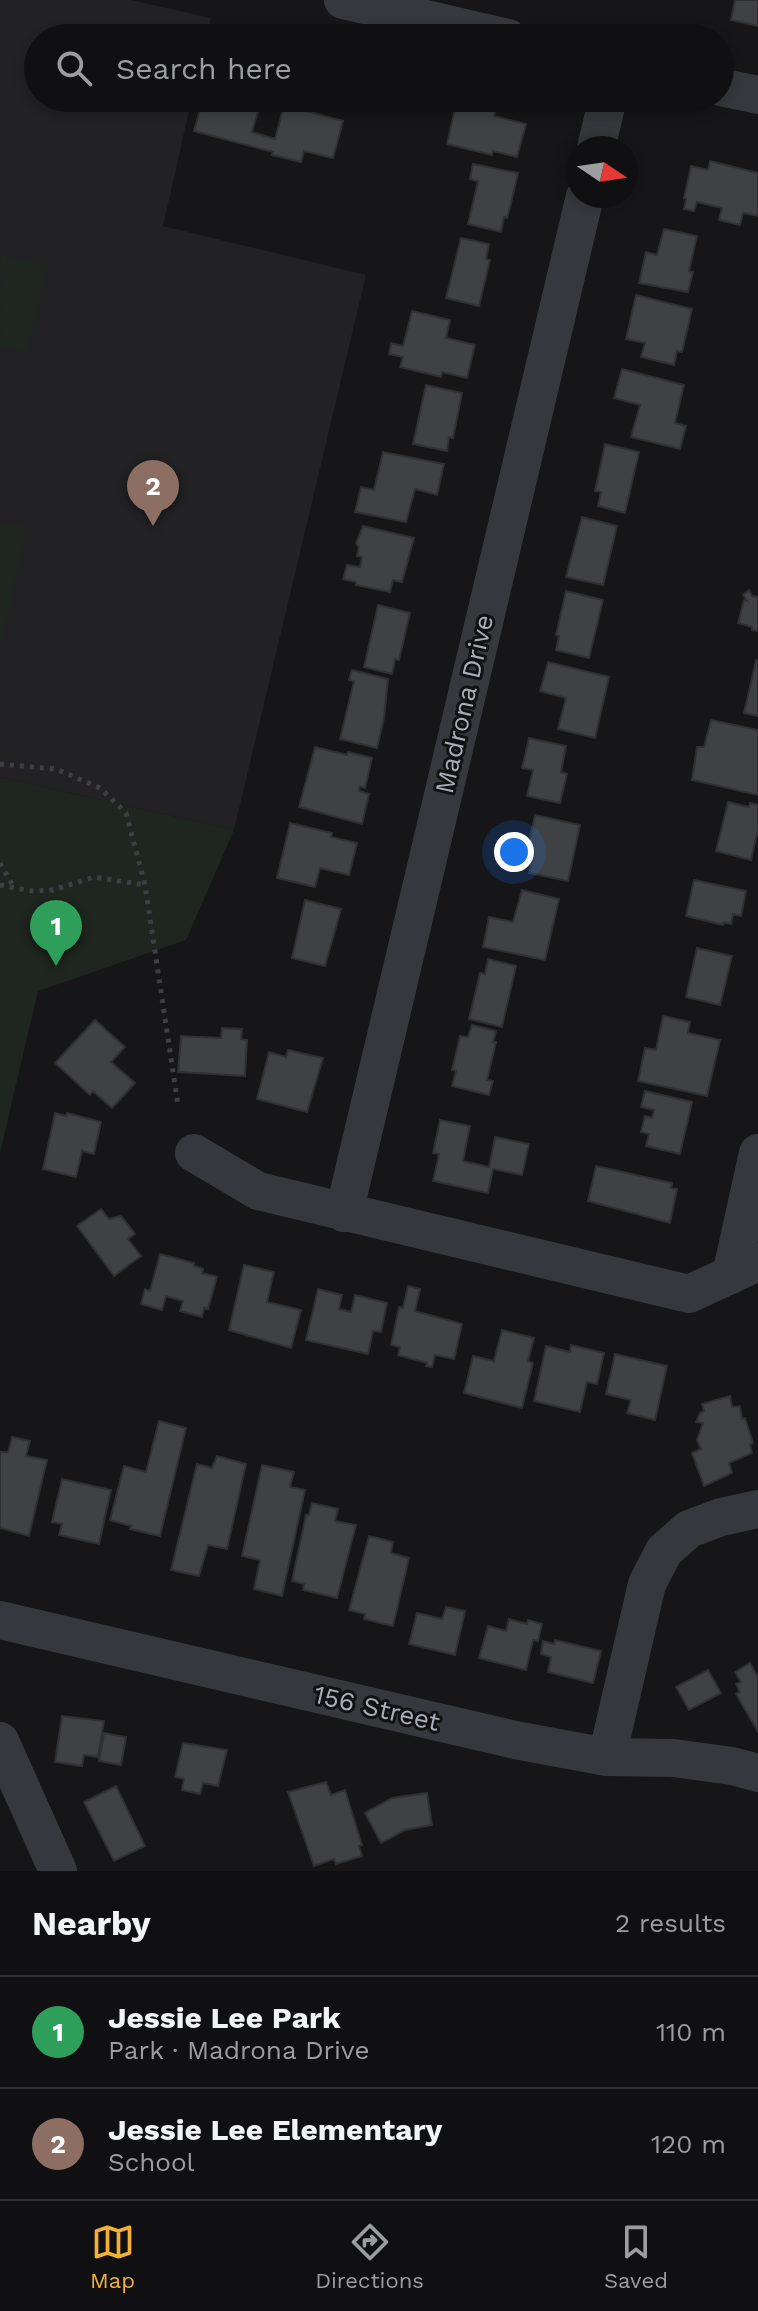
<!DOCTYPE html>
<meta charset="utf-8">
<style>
:root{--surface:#101012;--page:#19191b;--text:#f1f3f6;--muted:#9c9d9f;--line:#303032;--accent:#f2b134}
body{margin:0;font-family:"Work Sans",sans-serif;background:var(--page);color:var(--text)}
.compass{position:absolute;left:566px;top:136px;width:72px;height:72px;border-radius:50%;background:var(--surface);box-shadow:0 4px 12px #0003;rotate:103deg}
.you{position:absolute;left:514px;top:852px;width:28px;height:28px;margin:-20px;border:6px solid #fff;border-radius:50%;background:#1a73e8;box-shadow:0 0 0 12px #1a73e833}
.badge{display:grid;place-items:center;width:52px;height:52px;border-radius:50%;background:var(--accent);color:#fff;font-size:26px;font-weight:700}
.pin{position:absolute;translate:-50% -66px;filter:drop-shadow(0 2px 4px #0008)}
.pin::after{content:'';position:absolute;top:42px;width:28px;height:24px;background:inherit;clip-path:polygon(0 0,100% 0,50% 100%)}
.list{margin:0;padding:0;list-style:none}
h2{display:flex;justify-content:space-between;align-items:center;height:104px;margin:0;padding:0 32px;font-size:34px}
h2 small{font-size:26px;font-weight:400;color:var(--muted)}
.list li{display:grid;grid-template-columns:52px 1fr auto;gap:24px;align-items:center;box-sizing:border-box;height:112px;padding:0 32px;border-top:2px solid var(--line)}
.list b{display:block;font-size:30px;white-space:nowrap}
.list p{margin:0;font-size:26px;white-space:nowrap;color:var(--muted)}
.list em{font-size:26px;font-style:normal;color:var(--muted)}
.icon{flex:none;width:44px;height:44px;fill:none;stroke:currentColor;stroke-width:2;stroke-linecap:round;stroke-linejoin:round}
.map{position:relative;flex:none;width:758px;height:1871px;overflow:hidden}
.search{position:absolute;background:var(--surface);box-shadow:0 4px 12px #0003;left:24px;right:24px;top:24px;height:88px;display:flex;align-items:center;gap:20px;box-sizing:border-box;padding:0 28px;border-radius:44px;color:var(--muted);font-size:30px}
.sheet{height:328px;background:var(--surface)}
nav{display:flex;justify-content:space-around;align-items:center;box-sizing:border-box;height:112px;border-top:2px solid var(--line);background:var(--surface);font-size:22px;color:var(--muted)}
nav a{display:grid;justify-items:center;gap:4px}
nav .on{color:var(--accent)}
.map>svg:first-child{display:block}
.built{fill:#222225}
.green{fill:#1e261f}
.building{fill:#404145;stroke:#303034;stroke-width:2}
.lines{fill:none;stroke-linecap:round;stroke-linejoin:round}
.path{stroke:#3d3f44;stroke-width:5;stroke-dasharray:4 6;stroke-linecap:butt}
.minor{stroke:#37383d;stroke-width:38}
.labels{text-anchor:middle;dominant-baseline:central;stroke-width:6;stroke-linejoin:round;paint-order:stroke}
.street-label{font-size:26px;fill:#a8adb8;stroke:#111113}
</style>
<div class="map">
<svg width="758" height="1871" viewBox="0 0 758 1871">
<rect width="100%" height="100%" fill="#161618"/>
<path class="built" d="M 0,0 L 131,0 L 211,18 L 206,38 L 38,38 L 38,98 L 192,98 L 163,226 L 366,275 L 234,830 L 0,777 Z"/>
<path class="green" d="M 1,255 L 48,266 L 27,352 L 0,346 Z
M 0,521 L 27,527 L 0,649 Z
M 0,777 L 234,830 L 186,940 L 38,991 L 0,1153 Z"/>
<path class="building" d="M 735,0 L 758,0 L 758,26 L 731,20 Z
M 203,98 L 262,98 L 252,132 L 275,139 L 284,105 L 343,121 L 333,158 L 304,151 L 301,162 L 272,155 L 273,152 L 194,131 Z
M 441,98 L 499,98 L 494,116 L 526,124 L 517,157 L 493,151 L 492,155 L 447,144 L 455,109 L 439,105 Z
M 710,161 L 758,173 L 758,216 L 743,213 L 740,225 L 719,220 L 722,208 L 697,202 L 694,211 L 684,209 L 686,199 L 684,198 L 691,166 L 708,170 Z
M 473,164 L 518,173 L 511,203 L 507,218 L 504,217 L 501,232 L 468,224 L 478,181 L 470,179 Z
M 664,229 L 697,236 L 689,271 L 693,272 L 688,292 L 639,283 L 646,252 L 657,255 Z
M 461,238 L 489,244 L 486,259 L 490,260 L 479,306 L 446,298 Z
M 636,295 L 692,309 L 682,352 L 677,351 L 674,365 L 641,357 L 645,343 L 626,339 Z
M 412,311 L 450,320 L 446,338 L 475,345 L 467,378 L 442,372 L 441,377 L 400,367 L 403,357 L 389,354 L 391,343 L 403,346 Z
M 622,369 L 684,385 L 675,423 L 686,426 L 680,449 L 631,437 L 640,405 L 614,398 Z
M 426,385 L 462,393 L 453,438 L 449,437 L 447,451 L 413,444 Z
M 605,444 L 639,452 L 625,513 L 598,506 L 601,492 L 595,491 Z
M 383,452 L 444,464 L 437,495 L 415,489 L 406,522 L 355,512 L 361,487 L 374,490 Z
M 582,517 L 617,526 L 603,585 L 566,577 Z
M 363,526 L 414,538 L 402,582 L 393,580 L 390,592 L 356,585 L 356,582 L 343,579 L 347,565 L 360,567 L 362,557 L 357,556 L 359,547 L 356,543 Z
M 749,590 L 752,596 L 758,597 L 758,631 L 752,630 L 752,627 L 738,623 L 744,600 L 747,601 L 743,595 Z
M 566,591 L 603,600 L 589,658 L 556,650 L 559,636 L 556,635 Z
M 378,605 L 410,613 L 399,660 L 395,659 L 392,674 L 364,667 Z
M 756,660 L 758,661 L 758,716 L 744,713 Z
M 548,662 L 609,677 L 595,738 L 558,729 L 566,698 L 540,691 Z
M 352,670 L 388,679 L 384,718 L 377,748 L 340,739 L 354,681 L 349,680 Z
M 711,720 L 758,730 L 758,795 L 692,780 L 697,747 L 704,747 Z
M 529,738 L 566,746 L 561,772 L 567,774 L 560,803 L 527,796 L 533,770 L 522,768 Z
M 315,747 L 347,755 L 348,752 L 372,758 L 365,788 L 360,786 L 359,791 L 369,794 L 362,824 L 299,807 Z
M 728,802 L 749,807 L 750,803 L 758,805 L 758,830 L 751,860 L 716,851 Z
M 535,815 L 580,825 L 568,881 L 529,873 L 534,853 L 527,851 Z
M 290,823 L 332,833 L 331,837 L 357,843 L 349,875 L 320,868 L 315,887 L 277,878 Z
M 694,880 L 746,891 L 741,916 L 733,914 L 731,924 L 724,922 L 723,925 L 686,916 Z
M 522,890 L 559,899 L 545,960 L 483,947 L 489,917 L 513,922 Z
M 305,900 L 341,909 L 325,966 L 292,958 Z
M 697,948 L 732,956 L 720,1005 L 686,997 Z
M 488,959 L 516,966 L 502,1027 L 469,1019 L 480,973 L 485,974 Z
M 663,1016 L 690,1022 L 688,1033 L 720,1040 L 707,1096 L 638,1081 L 645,1048 L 656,1050 Z
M 95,1020 L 125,1047 L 111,1062 L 135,1083 L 112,1108 L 93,1091 L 90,1095 L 55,1063 Z
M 472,1025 L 496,1031 L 493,1042 L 496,1042 L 487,1080 L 493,1081 L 489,1095 L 452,1086 L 456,1071 L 452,1070 L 460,1036 L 468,1037 Z
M 222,1028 L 242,1029 L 241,1039 L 247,1040 L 245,1076 L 178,1072 L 181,1036 L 221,1038 Z
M 288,1050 L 323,1058 L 307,1112 L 257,1099 L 269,1052 L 286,1057 Z
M 645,1091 L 692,1102 L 680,1154 L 646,1146 L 649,1134 L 641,1132 L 645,1116 L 652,1118 L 654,1110 L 641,1107 Z
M 55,1113 L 66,1116 L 67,1113 L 101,1122 L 94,1154 L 82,1151 L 76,1177 L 43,1169 Z
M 440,1120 L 470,1126 L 463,1161 L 489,1167 L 495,1137 L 529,1144 L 522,1175 L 493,1169 L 488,1193 L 433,1181 L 439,1154 L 433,1153 Z
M 596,1166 L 672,1183 L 671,1188 L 677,1189 L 670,1223 L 588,1201 Z
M 101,1209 L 109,1219 L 121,1216 L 135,1234 L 128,1239 L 141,1256 L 114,1276 L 77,1226 Z
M 160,1254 L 194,1263 L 194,1266 L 203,1269 L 202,1273 L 217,1277 L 208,1309 L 204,1308 L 202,1317 L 180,1311 L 183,1301 L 166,1296 L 162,1310 L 141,1304 L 145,1289 L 150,1291 Z
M 244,1265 L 274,1272 L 267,1302 L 301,1310 L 291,1348 L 229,1330 Z
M 408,1286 L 420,1289 L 415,1311 L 462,1324 L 454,1359 L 435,1355 L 432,1367 L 426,1366 L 427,1363 L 398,1355 L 400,1347 L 391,1345 L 399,1307 L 403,1308 Z
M 318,1289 L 342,1295 L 339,1309 L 351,1312 L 355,1295 L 387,1303 L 381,1332 L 373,1331 L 368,1354 L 306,1340 Z
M 502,1330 L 534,1338 L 528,1361 L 533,1363 L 522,1408 L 464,1393 L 473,1356 L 494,1361 Z
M 571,1345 L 604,1353 L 597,1384 L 587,1382 L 580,1412 L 534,1401 L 546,1346 L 570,1352 Z
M 615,1354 L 667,1366 L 655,1420 L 627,1413 L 631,1400 L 606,1394 Z
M 730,1396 L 732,1407 L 740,1406 L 742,1419 L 745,1418 L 753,1443 L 750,1445 L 752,1453 L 729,1463 L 732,1473 L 704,1486 L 692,1453 L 701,1449 L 697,1440 L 703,1423 L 696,1422 L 700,1413 L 704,1411 L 702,1404 Z
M 159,1421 L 186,1428 L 160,1536 L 130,1529 L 131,1526 L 110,1520 L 124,1466 L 146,1472 Z
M 12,1437 L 30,1441 L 26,1456 L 47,1460 L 29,1536 L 0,1528 L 0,1452 L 8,1452 Z
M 217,1456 L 246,1464 L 227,1549 L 208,1545 L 199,1576 L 171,1570 L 197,1464 L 212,1468 Z
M 262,1465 L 294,1472 L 290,1487 L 305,1490 L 282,1596 L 254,1589 L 260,1560 L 242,1556 Z
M 62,1479 L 111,1490 L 99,1544 L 59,1535 L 62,1524 L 52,1522 Z
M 312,1503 L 338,1509 L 335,1521 L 356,1525 L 337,1598 L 303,1590 L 304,1584 L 292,1581 L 306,1515 L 309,1515 Z
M 369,1536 L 393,1542 L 391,1553 L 409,1558 L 393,1626 L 364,1619 L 365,1614 L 349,1610 Z
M 446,1607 L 465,1611 L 455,1655 L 409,1644 L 417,1613 L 442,1619 Z
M 509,1619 L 527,1624 L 528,1620 L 542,1624 L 538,1641 L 533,1640 L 526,1670 L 479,1658 L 488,1626 L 506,1631 Z
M 555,1640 L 601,1651 L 593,1683 L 548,1672 L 551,1657 L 541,1654 L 543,1641 L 554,1644 Z
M 750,1663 L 758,1677 L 758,1732 L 736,1694 L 740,1692 L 736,1684 L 741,1682 L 735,1672 Z
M 708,1670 L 721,1693 L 689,1710 L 676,1687 Z
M 62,1716 L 104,1721 L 98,1757 L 84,1755 L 82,1766 L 55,1762 Z
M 104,1733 L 126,1737 L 121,1765 L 99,1761 Z
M 183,1743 L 227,1750 L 218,1786 L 203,1783 L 200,1794 L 182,1790 L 184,1779 L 175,1777 Z
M 326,1782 L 331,1795 L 345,1790 L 362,1845 L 359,1846 L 362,1856 L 336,1864 L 334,1859 L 314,1866 L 288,1792 Z
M 116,1786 L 145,1846 L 114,1861 L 84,1802 Z
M 427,1793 L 432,1825 L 405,1830 L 381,1843 L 365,1813 L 392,1798 Z"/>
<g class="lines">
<path class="path" d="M 0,764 L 56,769 L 100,788 L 126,813 L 145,885 L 178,1105
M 0,863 L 13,886
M 0,885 L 32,891 L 53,890 L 94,877 L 145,885"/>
<path class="minor" d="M 343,0 L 508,38
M 720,87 L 758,95
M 596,148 L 608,98
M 194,1153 L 258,1191 L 689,1294 L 758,1262
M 344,1213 L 585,196
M 731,1275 L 758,1153
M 0,1620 L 515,1740 L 607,1757 L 674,1758 L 732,1766 L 758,1773
M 0,1741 L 58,1871
M 607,1757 L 647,1584 L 664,1551 L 689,1529 L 721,1517 L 758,1509"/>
</g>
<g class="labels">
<g class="street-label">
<text transform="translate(464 704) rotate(-77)">Madrona Drive</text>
<text transform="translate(377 1708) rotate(13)">156 Street</text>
</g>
</g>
</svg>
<svg class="compass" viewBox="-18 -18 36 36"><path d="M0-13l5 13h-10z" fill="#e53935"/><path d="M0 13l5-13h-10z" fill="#9c9d9f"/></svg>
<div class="you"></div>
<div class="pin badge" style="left:56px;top:966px;background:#2e9e5b">1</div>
<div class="pin badge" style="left:153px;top:526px;background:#8d6e63">2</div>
<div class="search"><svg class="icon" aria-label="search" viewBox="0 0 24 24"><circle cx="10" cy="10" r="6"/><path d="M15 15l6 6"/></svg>Search here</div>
</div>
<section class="sheet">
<h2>Nearby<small>2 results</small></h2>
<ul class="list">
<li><span class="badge" style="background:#2e9e5b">1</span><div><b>Jessie Lee Park</b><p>Park · Madrona Drive</p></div><em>110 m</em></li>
<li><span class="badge" style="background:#8d6e63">2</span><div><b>Jessie Lee Elementary</b><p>School</p></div><em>120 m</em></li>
</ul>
</section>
<nav>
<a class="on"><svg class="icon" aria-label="map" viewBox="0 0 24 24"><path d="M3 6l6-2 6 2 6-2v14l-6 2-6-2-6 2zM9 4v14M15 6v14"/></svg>Map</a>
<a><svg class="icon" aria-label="directions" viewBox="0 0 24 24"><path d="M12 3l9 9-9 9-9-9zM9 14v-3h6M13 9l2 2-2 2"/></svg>Directions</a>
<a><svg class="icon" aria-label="saved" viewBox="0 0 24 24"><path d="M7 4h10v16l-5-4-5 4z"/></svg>Saved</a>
</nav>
